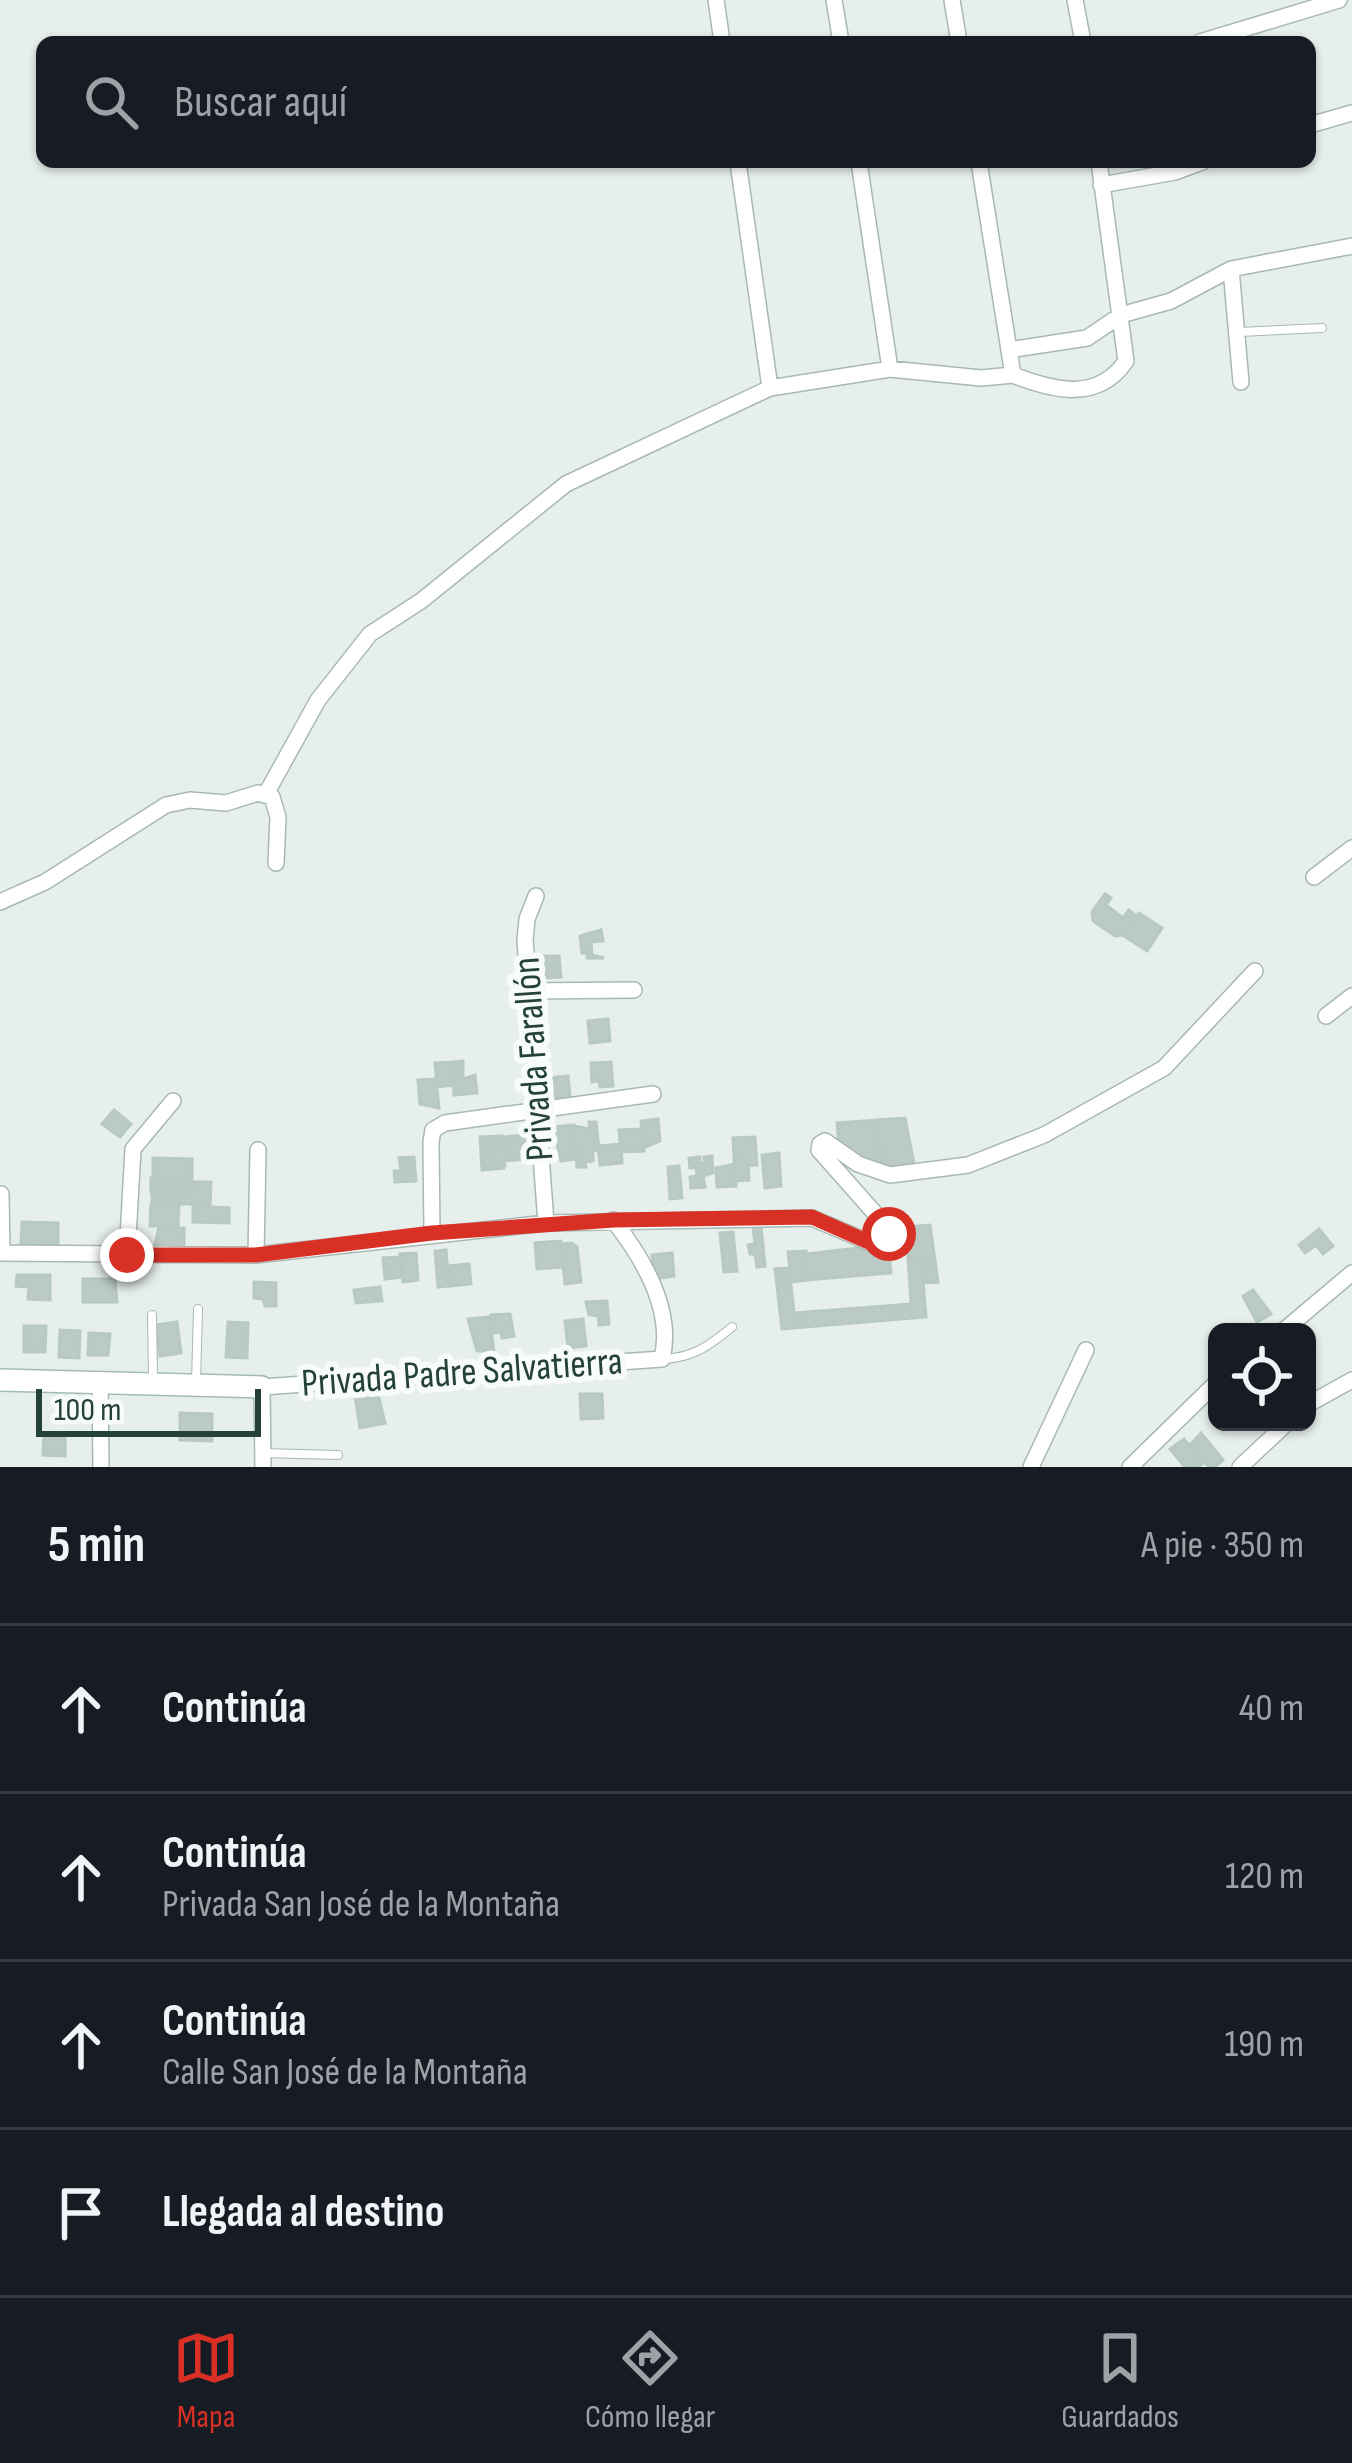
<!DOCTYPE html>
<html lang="es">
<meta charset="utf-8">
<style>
:root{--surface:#171b24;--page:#242831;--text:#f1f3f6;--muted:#9ea1a6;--line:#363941;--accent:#d93025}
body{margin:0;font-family:"Sofia Sans Condensed",sans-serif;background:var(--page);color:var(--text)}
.controls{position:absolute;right:36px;bottom:36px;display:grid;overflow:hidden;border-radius:18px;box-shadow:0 3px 9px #0004}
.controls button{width:108px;height:108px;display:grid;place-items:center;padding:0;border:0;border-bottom:3px solid var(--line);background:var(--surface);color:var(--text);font:60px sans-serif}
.scale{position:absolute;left:36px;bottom:30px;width:225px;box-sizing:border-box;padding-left:12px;border:6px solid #24423a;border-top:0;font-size:33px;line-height:42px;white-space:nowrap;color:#24423a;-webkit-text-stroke:9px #f7fbf9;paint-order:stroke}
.stop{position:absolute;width:36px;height:36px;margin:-27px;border:9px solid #d93025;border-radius:50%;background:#fff}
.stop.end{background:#d93025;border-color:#fff;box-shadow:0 3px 12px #0008}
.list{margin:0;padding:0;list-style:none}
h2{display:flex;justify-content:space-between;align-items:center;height:156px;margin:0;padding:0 48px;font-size:51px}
h2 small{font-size:39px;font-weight:400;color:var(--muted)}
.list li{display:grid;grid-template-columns:78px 1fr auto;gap:36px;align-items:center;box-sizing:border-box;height:168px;padding:0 48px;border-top:3px solid var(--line)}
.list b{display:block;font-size:45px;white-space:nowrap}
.list p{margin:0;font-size:39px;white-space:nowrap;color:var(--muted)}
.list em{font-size:39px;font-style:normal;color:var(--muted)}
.icon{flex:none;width:66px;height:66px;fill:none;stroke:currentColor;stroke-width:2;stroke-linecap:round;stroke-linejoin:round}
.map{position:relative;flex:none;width:1352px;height:1467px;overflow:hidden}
.search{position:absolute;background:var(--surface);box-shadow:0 3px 9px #0004;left:36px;right:36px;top:36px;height:132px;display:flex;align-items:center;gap:30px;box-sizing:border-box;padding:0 42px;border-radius:18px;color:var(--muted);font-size:45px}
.sheet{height:828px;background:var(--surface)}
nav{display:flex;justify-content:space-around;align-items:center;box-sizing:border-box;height:168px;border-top:3px solid var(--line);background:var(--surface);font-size:33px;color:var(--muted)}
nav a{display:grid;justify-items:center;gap:6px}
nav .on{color:var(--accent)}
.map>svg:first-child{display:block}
.building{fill:#bbcac4;stroke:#b8c9c2;stroke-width:3}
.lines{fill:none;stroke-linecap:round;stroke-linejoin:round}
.lane-casing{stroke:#a8b8b2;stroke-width:10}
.street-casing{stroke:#a8b8b2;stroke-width:18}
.secondary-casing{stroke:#a4bbb3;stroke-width:24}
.lane{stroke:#fff;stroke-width:8}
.street{stroke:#fff;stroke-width:15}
.secondary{stroke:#fff;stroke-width:21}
.route{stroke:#d93025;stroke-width:15}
.labels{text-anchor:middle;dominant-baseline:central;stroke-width:12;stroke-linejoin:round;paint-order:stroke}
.street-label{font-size:39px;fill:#24423a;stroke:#f7fbf9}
</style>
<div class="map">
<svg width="1352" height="1467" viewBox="0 0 1352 1467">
<rect width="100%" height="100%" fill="#e6efeb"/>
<path class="building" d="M 1105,894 L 1111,898 L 1106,905 L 1123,918 L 1129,910 L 1135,915 L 1122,935 L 1115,936 L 1093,921 L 1092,912 Z
M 1139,913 L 1162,928 L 1147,951 L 1124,936 Z
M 601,930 L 603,941 L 591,942 L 592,955 L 604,958 L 587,958 L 587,953 L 582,953 L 580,936 Z
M 542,956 L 559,956 L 561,977 L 543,978 Z
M 608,1019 L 610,1041 L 590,1043 L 588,1021 Z
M 463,1061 L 463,1079 L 475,1075 L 477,1093 L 454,1095 L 452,1062 Z
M 452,1062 L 454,1085 L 437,1087 L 435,1063 Z
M 611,1062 L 613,1086 L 600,1087 L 599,1081 L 592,1082 L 591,1063 Z
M 568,1076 L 570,1096 L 549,1098 L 547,1078 Z
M 436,1079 L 439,1108 L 420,1104 L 418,1080 Z
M 114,1110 L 131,1124 L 120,1137 L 102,1124 Z
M 905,1118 L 914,1164 L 881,1167 L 878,1120 Z
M 658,1119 L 660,1141 L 643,1148 L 641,1121 Z
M 878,1120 L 881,1167 L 840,1154 L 837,1123 Z
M 589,1122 L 596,1122 L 599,1150 L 593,1151 L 593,1161 L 585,1162 L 586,1167 L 577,1167 L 574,1126 L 590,1129 Z
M 574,1125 L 577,1159 L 561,1161 L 553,1127 Z
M 642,1129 L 644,1151 L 621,1152 L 619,1130 Z
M 526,1135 L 528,1159 L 505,1161 L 503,1137 Z
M 503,1136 L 504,1147 L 482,1150 L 484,1168 L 505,1168 L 482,1170 L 480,1137 Z
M 755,1137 L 757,1165 L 748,1166 L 749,1180 L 736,1181 L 734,1160 L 741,1157 L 734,1158 L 733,1138 Z
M 621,1144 L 622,1163 L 600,1165 L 598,1146 Z
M 504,1147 L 505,1166 L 484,1168 L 484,1160 L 491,1157 L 483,1157 L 482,1150 Z
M 779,1153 L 781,1186 L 765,1188 L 762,1155 Z
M 712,1156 L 713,1173 L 703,1176 L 705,1187 L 691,1188 L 690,1177 L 697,1176 L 696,1167 L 690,1168 L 689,1158 L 700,1157 L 700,1163 L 705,1163 L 704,1157 Z
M 414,1157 L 416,1181 L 395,1182 L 394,1171 L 401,1171 L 399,1158 Z
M 153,1158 L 192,1159 L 192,1185 L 179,1185 L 179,1178 L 153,1178 Z
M 735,1164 L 736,1186 L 717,1187 L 716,1168 Z
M 679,1166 L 682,1198 L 670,1199 L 668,1167 Z
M 151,1178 L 179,1178 L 179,1185 L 192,1185 L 191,1192 L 151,1192 Z
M 192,1182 L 211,1182 L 210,1205 L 191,1204 Z
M 152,1191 L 191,1192 L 191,1204 L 152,1204 Z
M 151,1204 L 179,1205 L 178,1226 L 150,1226 Z
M 193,1206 L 229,1208 L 229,1223 L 193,1222 Z
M 22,1222 L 58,1223 L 58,1245 L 21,1244 Z
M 930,1225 L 938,1282 L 924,1283 L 921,1256 L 908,1257 L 905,1227 Z
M 761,1226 L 765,1266 L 757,1267 L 755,1254 L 750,1254 L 748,1245 L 755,1244 L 753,1227 Z
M 159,1227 L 184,1228 L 184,1246 L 155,1245 Z
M 1319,1229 L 1333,1246 L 1323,1254 L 1316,1245 L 1305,1253 L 1299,1245 Z
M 733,1232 L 737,1271 L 724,1272 L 720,1233 Z
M 561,1241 L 563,1267 L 537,1269 L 535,1243 Z
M 572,1243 L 577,1247 L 581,1282 L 565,1284 L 561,1244 Z
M 876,1246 L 876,1251 L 889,1250 L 891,1273 L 808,1280 L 806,1254 Z
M 446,1250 L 449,1286 L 438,1287 L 435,1251 Z
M 806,1251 L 808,1280 L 791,1282 L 788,1252 Z
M 416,1253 L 418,1280 L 403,1282 L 400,1254 Z
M 672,1253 L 674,1276 L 655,1279 L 652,1255 Z
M 921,1256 L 926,1317 L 782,1329 L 775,1269 L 789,1268 L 794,1313 L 911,1304 L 908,1257 Z
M 401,1257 L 403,1277 L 385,1279 L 383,1258 Z
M 469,1264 L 471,1284 L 450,1286 L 448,1266 Z
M 17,1275 L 50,1275 L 50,1300 L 28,1299 L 29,1287 L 16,1286 Z
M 83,1279 L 115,1279 L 117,1302 L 83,1302 Z
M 254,1282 L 276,1283 L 276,1306 L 265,1306 L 263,1299 L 254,1298 Z
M 380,1287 L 382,1301 L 356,1303 L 354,1290 Z
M 1253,1290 L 1271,1314 L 1257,1322 L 1243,1296 Z
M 607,1301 L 609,1324 L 599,1325 L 598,1316 L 589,1315 L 586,1302 Z
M 510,1314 L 514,1336 L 502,1338 L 501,1332 L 493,1333 L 491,1315 Z
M 489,1317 L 494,1351 L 477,1351 L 468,1319 Z
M 583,1319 L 586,1346 L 568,1348 L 565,1321 Z
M 177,1322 L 181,1353 L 160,1356 L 156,1325 Z
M 228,1322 L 248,1323 L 247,1358 L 226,1357 Z
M 24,1326 L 46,1326 L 45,1352 L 24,1352 Z
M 60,1330 L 80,1331 L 79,1358 L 59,1357 Z
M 89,1333 L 110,1334 L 108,1355 L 88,1355 Z
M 378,1394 L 385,1423 L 360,1428 L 355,1396 Z
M 580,1394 L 602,1394 L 603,1418 L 581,1419 Z
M 180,1413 L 212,1414 L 212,1441 L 180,1440 Z
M 1201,1433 L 1223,1460 L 1215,1467 L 1209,1467 L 1190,1445 Z
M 44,1435 L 65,1436 L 65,1456 L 43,1455 Z
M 1184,1439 L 1203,1463 L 1198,1467 L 1185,1467 L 1170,1449 Z"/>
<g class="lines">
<g class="lane-casing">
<path id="lane" d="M 1239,332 L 1322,328
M 152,1315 L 153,1379
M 662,1359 C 693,1358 709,1346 732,1327
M 196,1383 L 198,1309
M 263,1453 L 338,1455"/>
</g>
<g class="street-casing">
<path id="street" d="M 716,0 L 722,42
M 834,0 L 841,42
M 952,0 L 959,42
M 1075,0 L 1083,42
M 1200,42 L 1339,0
M 1310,125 L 1352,113
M 738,162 L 770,388
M 859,162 L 890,369
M 979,162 L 1013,375 C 1054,391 1098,402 1126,361 L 1099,162
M 1101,185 L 1175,172 L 1202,162
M 1009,350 L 1087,338 L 1121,315 L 1171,301 L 1231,269
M 1241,382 L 1231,269 L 1352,246
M 266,794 L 318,700 L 370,634 L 421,601 L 566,484 L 770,388 L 890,369 L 981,378 L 1013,375
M 1314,877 L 1352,848
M 536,896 L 527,919 L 525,940 L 546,1223
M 0,902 L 45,882 L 166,805 L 190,800 L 226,803 L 258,793 L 272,797 L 278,817 L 276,863
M 529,991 L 634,990
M 1326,1016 L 1352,996
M 1,1194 L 2,1253
M 432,1233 L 431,1142 L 433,1130 L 445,1123 L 653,1094
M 0,1253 L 256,1255 L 546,1223 L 812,1218 L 873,1244 L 883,1244 L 889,1234 L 887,1227 L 819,1150 L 820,1144 L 825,1141 L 858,1164 L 890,1175 L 968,1165 L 1044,1135 L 1164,1068 L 1255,971
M 127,1255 L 133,1149 L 173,1101
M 256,1255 L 258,1150
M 1282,1332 L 1352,1273
M 100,1380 L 101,1467
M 1307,1405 L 1352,1380
M 263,1467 L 262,1387 L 662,1359 C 674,1309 643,1258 613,1220
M 1031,1467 L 1086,1350
M 1130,1467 L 1217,1382
M 1240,1467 L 1288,1422"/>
</g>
<g class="secondary-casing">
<path id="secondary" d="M 0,1380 L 262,1387"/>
</g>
<use href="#lane" class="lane"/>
<use href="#street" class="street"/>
<use href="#secondary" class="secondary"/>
</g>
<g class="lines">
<path class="route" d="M 127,1255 L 256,1255 L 432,1233 L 614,1220 L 812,1217 L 873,1244 L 883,1244 L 889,1234"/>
</g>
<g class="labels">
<g class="street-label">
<text transform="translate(534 1059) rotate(-94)">Privada Farallón</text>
<text transform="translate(462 1373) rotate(-4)">Privada Padre Salvatierra</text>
</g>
</g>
</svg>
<div class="controls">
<button><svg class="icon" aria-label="locate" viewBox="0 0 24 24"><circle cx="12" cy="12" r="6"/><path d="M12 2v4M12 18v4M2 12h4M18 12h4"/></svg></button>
</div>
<div class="scale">100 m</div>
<div class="stop" style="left:889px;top:1234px"></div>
<div class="stop end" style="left:127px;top:1255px"></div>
<div class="search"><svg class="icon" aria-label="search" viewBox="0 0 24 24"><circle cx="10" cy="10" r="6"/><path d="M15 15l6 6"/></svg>Buscar aquí</div>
</div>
<section class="sheet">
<h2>5 min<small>A pie · 350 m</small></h2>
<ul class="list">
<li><svg class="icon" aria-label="ahead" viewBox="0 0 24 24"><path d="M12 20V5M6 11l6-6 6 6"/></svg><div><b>Continúa</b></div><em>40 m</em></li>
<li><svg class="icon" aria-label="ahead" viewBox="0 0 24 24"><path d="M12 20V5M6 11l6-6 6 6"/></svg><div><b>Continúa</b><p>Privada San José de la Montaña</p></div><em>120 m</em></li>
<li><svg class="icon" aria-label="ahead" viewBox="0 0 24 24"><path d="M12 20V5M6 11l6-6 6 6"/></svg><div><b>Continúa</b><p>Calle San José de la Montaña</p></div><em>190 m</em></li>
<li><svg class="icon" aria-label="arrive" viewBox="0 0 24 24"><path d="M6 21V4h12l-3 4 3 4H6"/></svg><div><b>Llegada al destino</b></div></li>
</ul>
</section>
<nav>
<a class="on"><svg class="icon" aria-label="map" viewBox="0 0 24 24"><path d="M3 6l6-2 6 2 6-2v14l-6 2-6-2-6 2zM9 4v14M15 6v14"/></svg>Mapa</a>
<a><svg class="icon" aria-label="directions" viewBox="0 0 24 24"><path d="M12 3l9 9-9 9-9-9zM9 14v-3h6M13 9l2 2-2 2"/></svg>Cómo llegar</a>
<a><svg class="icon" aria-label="saved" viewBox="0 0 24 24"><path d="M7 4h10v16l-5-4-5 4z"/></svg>Guardados</a>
</nav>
